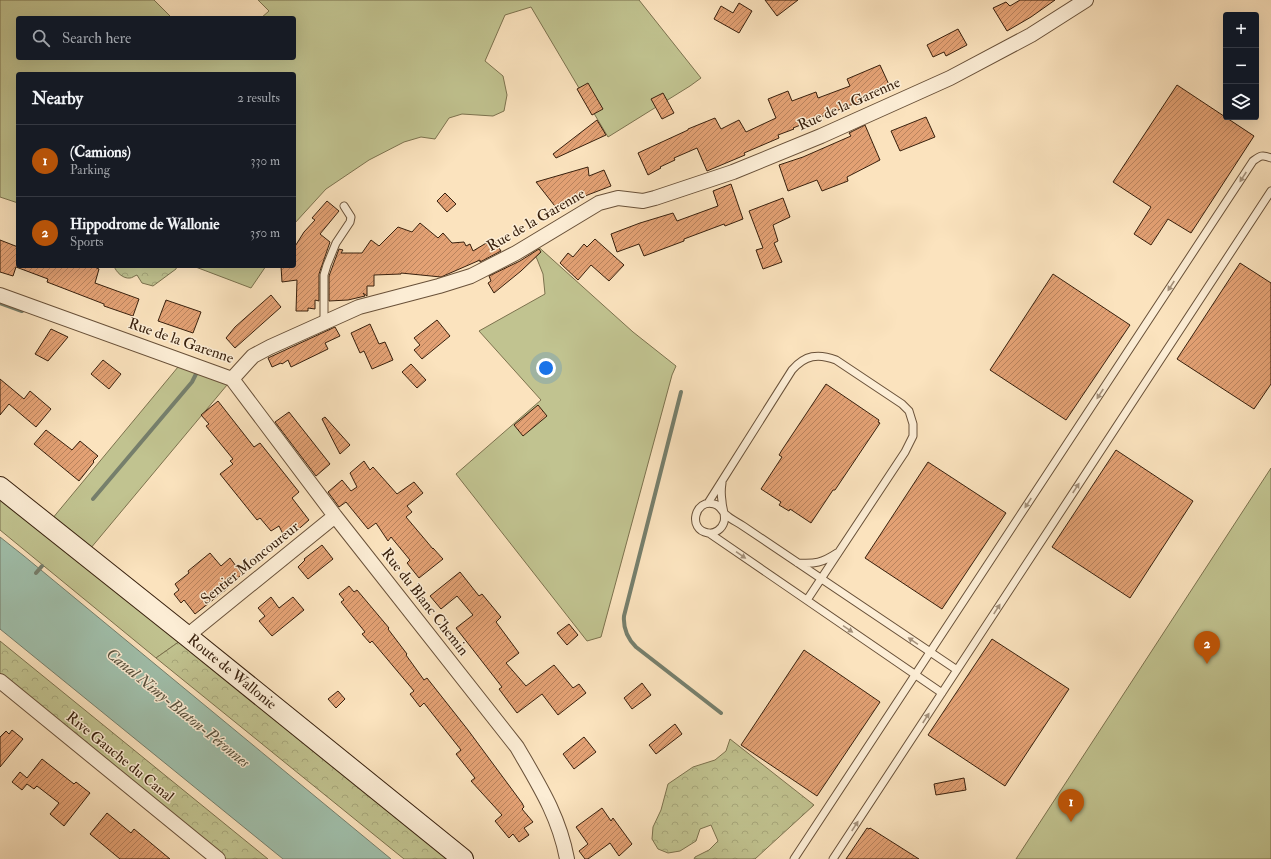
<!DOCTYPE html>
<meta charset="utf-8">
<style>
:root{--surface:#171b24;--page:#242831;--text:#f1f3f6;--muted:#9ea1a6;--line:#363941;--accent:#b45309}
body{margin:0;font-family:"IM FELL Double Pica",serif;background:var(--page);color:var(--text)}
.controls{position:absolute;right:12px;top:12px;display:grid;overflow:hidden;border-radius:4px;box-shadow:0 4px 16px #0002}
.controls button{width:36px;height:36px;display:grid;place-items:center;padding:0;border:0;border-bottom:1px solid var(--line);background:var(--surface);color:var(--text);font:20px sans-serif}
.you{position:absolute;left:546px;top:368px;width:14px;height:14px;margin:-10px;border:3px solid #fff;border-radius:50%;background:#1a73e8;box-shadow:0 0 0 6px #1a73e833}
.badge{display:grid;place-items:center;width:26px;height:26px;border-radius:50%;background:var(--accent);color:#fff;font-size:13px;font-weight:700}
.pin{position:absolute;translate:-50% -33px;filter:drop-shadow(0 1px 2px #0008)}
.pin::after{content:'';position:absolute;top:21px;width:14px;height:12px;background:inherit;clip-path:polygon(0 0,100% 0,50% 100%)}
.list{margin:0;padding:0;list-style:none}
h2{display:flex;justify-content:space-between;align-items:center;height:52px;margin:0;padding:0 16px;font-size:17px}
h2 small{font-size:13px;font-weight:400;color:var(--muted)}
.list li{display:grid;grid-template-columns:26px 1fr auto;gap:12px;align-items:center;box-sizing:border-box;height:72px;padding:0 16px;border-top:1px solid var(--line)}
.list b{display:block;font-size:15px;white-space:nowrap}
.list p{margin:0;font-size:13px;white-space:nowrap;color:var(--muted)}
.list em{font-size:13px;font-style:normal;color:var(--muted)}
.icon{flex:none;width:22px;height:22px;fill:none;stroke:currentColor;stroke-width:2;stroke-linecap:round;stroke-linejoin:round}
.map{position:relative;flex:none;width:1271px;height:859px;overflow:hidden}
.search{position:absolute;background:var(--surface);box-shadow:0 4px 16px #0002;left:16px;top:16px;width:280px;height:44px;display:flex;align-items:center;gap:10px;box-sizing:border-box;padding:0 14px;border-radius:4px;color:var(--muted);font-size:15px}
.panel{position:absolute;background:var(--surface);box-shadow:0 4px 16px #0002;left:16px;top:72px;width:280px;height:196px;border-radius:4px}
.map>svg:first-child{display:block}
.green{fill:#c1c390;stroke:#7c724e}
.forest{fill:url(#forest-crowns);stroke:#7c724e}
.water{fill:#a0bfab;stroke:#767f6c}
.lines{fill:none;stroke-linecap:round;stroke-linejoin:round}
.stream{stroke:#767f6c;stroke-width:4}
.building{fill:url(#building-hatch);stroke:#38200d}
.service-casing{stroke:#695139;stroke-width:9}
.minor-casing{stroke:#695139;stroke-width:16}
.secondary-casing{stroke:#38200d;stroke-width:22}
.service{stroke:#fcedd5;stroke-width:7}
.minor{stroke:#fcedd5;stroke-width:14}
.secondary{stroke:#fcedd5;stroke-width:20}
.oneway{fill:#a4917b}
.labels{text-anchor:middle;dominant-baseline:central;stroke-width:3;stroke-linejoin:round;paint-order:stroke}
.street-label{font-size:15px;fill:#38200d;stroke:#fcedd5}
.water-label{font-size:16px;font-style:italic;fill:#57503c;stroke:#fcedd5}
</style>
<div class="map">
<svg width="1271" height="859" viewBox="0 0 1271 859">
<defs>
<pattern id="forest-crowns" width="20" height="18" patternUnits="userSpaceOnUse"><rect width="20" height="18" fill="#c1c390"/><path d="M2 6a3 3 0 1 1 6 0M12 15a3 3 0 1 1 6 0" fill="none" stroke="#a7a77b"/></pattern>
<pattern id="building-hatch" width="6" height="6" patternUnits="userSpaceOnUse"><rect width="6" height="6" fill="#e3a174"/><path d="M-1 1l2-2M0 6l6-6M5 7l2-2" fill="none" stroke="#b9835e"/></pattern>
</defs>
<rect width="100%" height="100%" fill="#fbe3be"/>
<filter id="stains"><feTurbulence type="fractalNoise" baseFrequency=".005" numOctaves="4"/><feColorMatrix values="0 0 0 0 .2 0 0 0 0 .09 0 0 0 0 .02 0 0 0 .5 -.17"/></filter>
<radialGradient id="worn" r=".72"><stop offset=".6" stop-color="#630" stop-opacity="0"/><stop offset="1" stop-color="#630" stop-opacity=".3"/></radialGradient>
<path class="green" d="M 0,0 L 154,0 L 172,18 L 18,18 L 18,58 L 211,58 L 213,60 L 215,58 L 294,58 L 294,18 L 261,18 L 269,11 L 258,0 L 639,0 L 701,78 L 690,86 L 608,137 L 531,7 L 505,15 L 485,61 L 503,76 L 507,95 L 504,111 L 493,116 L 462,114 L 449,118 L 435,139 L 421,137 L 404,142 L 369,160 L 326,189 L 294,224 L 294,74 L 18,74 L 18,203 L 0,197 Z
M 533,242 L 633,332 L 676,366 L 672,375 L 601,637 L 587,641 L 456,474 L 541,400 L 479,331 L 545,294 L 543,274 L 537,259 L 529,245 Z
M 193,266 L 266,266 L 251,288 Z
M 183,361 L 232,379 L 85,555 L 187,636 L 156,658 L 0,530 L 0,487 L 47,525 Z
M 1271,468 L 1271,859 L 1016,859 Z"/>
<path class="forest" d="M 114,266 L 177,266 L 176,269 L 153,286 L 142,283 L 137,275 C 134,276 132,278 130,278 C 123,279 116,272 114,266 Z
M 187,636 L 463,859 L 404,859 L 156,658 Z
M 0,641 L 268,859 L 218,859 L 0,681 Z
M 730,739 L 814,805 L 755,859 L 694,859 L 695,857 L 709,850 L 718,841 L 711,825 L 700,829 L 696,841 L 680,851 L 668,853 L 658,849 L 652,839 L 653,827 L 661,810 L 668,784 L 693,767 L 715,760 L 726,751 Z"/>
<path class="water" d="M 0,537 L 24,556 L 391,859 L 283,859 L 0,629 Z"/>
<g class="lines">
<path class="stream" d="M 0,303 L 22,311
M 681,392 L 624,616 C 623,629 627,638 636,647 L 721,713
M 93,499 L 192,382 L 197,372
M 36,573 L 42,566"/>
</g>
<path class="building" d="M 765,0 L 798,0 L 777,16 Z
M 1020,0 L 1055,0 L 1031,17 L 1007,31 L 993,8 L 1006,2 L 1010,6 Z
M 739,3 L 752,11 L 739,33 L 714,19 L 721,6 L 733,13 Z
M 958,29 L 967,45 L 946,56 L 944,52 L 933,57 L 927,45 Z
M 880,65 L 891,89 L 793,128 L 794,129 L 778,135 L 779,138 L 744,153 L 745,155 L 707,171 L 697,148 L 674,158 L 675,160 L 660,167 L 661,168 L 648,175 L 638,153 L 688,130 L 688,129 L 715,118 L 721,129 L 739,120 L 746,132 L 776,118 L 768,99 L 788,91 L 792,101 L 816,92 L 818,98 L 850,86 L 847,79 Z
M 588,83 L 603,109 L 592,115 L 577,89 Z
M 1177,85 L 1254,136 L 1191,233 L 1168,219 L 1151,245 L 1134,234 L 1151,207 L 1113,182 Z
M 663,93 L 674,113 L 662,119 L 651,99 Z
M 926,117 L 935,137 L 900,151 L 891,131 Z
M 597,120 L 606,135 L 556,158 L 553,154 Z
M 865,125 L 880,160 L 847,177 L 848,181 L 822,191 L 817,180 L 788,191 L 779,165 L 803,157 L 851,136 L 849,133 Z
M 588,167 L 589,176 L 604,170 L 611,186 L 585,196 L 558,210 L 536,182 Z
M 731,184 L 743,219 L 725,226 L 724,224 L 684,239 L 684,241 L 644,256 L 639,244 L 617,252 L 611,234 L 640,223 L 673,213 L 677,221 L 718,206 L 713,191 Z
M 445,193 L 456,204 L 447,212 L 437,201 Z
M 783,198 L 790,217 L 773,225 L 778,241 L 774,243 L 782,262 L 763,269 L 756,250 L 763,248 L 749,211 Z
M 327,201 L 339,211 L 320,234 L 330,242 L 319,274 L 319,301 L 315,300 L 315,309 L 308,308 L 308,311 L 296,311 L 297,280 L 282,282 L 281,266 L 294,266 L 294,248 L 304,232 L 315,220 L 312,218 Z
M 420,223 L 438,238 L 443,233 L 452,243 L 464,242 L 466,246 L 470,244 L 473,251 L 493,239 L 501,251 L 480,262 L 480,260 L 441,277 L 401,273 L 401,274 L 374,275 L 374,286 L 367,286 L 367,296 L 363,293 L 365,296 L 348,300 L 329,301 L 329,276 L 339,249 L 343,250 L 341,253 L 362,253 L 371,240 L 379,246 L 398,227 L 412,232 Z
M 595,239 L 624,265 L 609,281 L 591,265 L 578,280 L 560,263 L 568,253 L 573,257 L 584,244 L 587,247 Z
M 0,240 L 18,247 L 18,266 L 92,266 L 99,269 L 95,283 L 139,299 L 133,316 L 104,306 L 104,304 L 47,282 L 48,279 L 16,267 L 13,276 L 0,272 Z
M 539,249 L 541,252 L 521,271 L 494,293 L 488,283 L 491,281 L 489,276 L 520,261 Z
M 1240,263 L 1271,283 L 1271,384 L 1254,409 L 1177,359 Z
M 1053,274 L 1130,325 L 1066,420 L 990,370 Z
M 271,295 L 281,307 L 235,348 L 226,338 L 235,327 Z
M 166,300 L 201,312 L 193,333 L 158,321 Z
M 437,320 L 450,336 L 422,359 L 414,350 L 420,345 L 414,338 Z
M 370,324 L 379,344 L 385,342 L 393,360 L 372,369 L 364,351 L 360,353 L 351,333 Z
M 335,327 L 340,336 L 325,343 L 328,349 L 291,367 L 288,360 L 282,364 L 281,363 L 272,367 L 268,358 Z
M 51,329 L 68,337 L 48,361 L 35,354 Z
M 103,360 L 121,374 L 109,389 L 91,374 Z
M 411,364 L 426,380 L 417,388 L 402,372 Z
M 0,379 L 24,399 L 30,391 L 51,409 L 36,427 L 9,404 L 0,415 Z
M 826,384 L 879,420 L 878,422 L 880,423 L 835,490 L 833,490 L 811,523 L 790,509 L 789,511 L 779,505 L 781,502 L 761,489 L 782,457 L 779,455 L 782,450 Z
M 218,401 L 254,447 L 260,443 L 299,492 L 292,498 L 309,520 L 294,533 L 290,528 L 283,534 L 279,526 L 271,531 L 260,518 L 257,520 L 220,474 L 233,464 L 230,461 L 233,459 L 206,426 L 209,424 L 201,415 Z
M 538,405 L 547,416 L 523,436 L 514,425 Z
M 289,412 L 330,464 L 316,476 L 275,422 Z
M 325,417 L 350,445 L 340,454 L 322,419 Z
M 46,430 L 72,450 L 80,441 L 98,456 L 93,461 L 94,462 L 79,481 L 34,444 Z
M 1116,450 L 1193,501 L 1130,598 L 1052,547 Z
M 364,461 L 370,470 L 373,467 L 397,494 L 414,482 L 423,493 L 407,506 L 412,512 L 406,517 L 433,549 L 433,548 L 443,559 L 419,578 L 407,563 L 410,560 L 391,537 L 388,541 L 376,523 L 368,529 L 346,502 L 339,507 L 328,492 L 342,480 L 351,491 L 357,487 L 350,473 Z
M 928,462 L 1006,513 L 942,609 L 865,558 Z
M 322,545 L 333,559 L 308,579 L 298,567 L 305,560 L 304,559 Z
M 210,553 L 221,566 L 230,558 L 242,574 L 228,587 L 228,588 L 195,614 L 184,600 L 181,603 L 174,594 L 179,590 L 175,584 L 189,573 L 188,571 Z
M 460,572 L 479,596 L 482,594 L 501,617 L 496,622 L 519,653 L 506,663 L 526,686 L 554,665 L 573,688 L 579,684 L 586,693 L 558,715 L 542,694 L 517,713 L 499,689 L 502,687 L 456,628 L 473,615 L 457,596 L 441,609 L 430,596 Z
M 349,586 L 354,592 L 357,590 L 389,628 L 388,629 L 407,654 L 406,655 L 424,680 L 427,678 L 468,730 L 522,803 L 524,807 L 522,809 L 533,822 L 524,828 L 529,835 L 519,842 L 513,834 L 509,838 L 495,821 L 502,815 L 471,781 L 475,778 L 456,754 L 461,750 L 424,703 L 420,707 L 410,694 L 414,691 L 372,641 L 370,643 L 362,634 L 365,632 L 341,602 L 344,600 L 339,594 Z
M 271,597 L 279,608 L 293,597 L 304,610 L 272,636 L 259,621 L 265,616 L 258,608 Z
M 569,624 L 578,635 L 567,645 L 557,633 Z
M 992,639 L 1069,689 L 1005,786 L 928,735 Z
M 804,650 L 880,702 L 817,796 L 741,745 Z
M 642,683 L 651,695 L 632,709 L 624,698 Z
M 338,691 L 345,699 L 336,708 L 328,699 Z
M 675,724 L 682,734 L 656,754 L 649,745 Z
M 12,730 L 23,739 L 0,767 L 0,737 L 6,731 L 9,734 Z
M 584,737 L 596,752 L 574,769 L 563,754 Z
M 42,759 L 74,784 L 76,782 L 90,793 L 64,826 L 50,814 L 59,803 L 37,786 L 34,789 L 27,784 L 22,790 L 12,782 L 20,772 L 27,778 Z
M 964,778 L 966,790 L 936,795 L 934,784 Z
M 602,808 L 611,821 L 613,818 L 632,844 L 619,856 L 610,843 L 588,859 L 585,859 L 579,851 L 588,844 L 576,827 Z
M 107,813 L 131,833 L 134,829 L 170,859 L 120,859 L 90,834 Z
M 867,828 L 869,829 L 870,828 L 919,859 L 846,859 Z"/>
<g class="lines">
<g class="service-casing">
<path id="service" d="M 324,323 L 324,275 L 327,265 L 336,243 L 350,222 L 351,217 L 344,206
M 722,483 C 721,489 721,495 722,501 C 722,508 726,515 724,522 C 722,529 715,534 708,533 C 687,530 695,498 714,504 C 720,505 722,511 725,514 C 730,519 737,522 743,526 L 957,670
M 708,503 L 792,370 C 805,355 818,353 836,360 L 902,404 L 909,411 L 913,424 L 913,436 L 905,452 L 807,600
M 709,533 L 942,693
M 798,563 C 815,564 822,563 837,553
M 794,859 L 1253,161 C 1260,156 1262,154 1271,158
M 833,859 L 1271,191"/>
</g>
<g class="minor-casing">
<path id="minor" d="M 0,295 L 232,379
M 232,379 L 253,356 L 270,347 L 359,307 L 439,286 L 471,276 L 516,253 L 599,203 L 618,198 L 643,201 L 655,198 L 733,172 L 821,136 L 950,78 L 1031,35 L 1086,0
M 232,379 L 335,516 L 517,747 C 539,785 559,816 567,859
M 187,636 L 335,516
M 0,681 L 218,859"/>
</g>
<g class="secondary-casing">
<path id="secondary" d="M 0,487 L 187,636 L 463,859"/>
</g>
<use href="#service" class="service"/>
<use href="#minor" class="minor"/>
<use href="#secondary" class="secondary"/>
</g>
<defs><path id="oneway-solid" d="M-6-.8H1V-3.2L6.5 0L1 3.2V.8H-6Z"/></defs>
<g class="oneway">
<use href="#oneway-solid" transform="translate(1243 177) rotate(123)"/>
<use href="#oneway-solid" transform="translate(1171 286) rotate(123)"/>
<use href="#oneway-solid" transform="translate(1100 394) rotate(123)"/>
<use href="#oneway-solid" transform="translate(1076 488) rotate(-57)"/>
<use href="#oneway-solid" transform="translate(1028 503) rotate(123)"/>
<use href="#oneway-solid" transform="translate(741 555) rotate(34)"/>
<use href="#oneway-solid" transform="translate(997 609) rotate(-57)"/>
<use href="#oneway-solid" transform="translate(848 629) rotate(34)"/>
<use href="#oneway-solid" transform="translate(913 641) rotate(-146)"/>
<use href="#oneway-solid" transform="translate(926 718) rotate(-57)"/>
<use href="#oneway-solid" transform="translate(855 826) rotate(-57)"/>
</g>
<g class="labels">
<g class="street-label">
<text transform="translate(849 104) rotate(-24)">Rue de la Garenne</text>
<text transform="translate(536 220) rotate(-30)">Rue de la Garenne</text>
<text transform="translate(181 341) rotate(19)">Rue de la Garenne</text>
<text transform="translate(250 563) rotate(-39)">Sentier Moncoureur</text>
<text transform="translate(425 602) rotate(52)">Rue du Blanc Chemin</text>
<text transform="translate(232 672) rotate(39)">Route de Wallonie</text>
<text transform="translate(120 757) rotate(39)">Rive Gauche du Canal</text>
</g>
<g class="water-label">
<text transform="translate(178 708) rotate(39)">Canal Nimy-Blaton-Péronnes</text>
</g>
</g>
<rect width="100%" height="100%" filter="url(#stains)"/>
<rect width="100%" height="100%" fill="url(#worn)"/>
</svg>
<div class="controls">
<button>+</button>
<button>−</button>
<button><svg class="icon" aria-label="layers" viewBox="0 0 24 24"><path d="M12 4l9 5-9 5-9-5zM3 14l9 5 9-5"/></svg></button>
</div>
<div class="you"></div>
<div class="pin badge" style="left:1071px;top:822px">1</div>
<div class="pin badge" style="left:1207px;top:664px">2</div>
<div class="search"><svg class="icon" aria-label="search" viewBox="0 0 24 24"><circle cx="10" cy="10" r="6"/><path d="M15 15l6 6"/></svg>Search here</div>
<section class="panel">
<h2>Nearby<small>2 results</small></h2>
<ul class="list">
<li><span class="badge">1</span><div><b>(Camions)</b><p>Parking</p></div><em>330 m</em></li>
<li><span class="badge">2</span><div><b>Hippodrome de Wallonie</b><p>Sports</p></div><em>350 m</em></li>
</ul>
</section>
</div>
